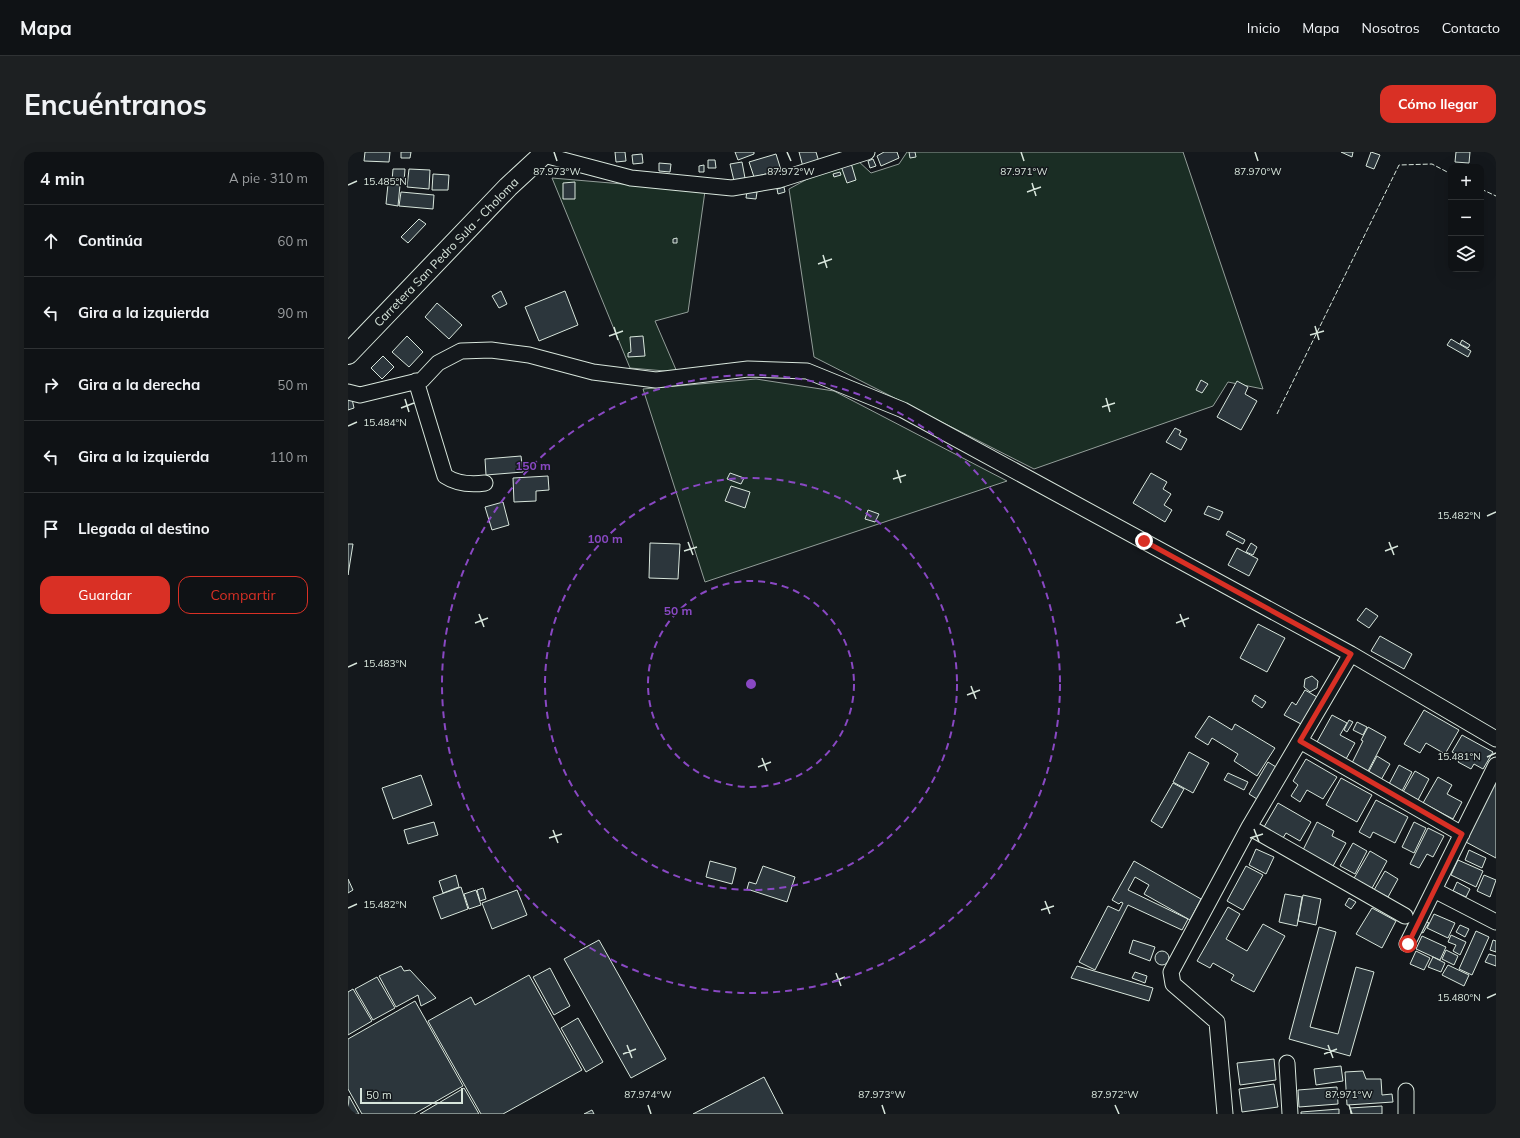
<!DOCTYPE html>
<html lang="es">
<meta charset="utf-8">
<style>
:root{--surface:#0f1215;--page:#1d2022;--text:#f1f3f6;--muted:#9b9ea0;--line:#2f3234;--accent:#d93025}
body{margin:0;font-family:Mulish,sans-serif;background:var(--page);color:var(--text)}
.controls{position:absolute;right:12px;top:12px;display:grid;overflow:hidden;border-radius:8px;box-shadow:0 4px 16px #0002}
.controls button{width:36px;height:36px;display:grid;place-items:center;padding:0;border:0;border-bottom:1px solid var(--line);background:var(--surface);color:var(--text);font:20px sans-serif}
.scale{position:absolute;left:12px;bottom:10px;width:103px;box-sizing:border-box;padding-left:4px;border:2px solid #d8e6dc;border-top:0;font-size:11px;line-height:14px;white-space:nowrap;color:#d8e6dc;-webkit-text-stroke:3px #14181c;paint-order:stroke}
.stop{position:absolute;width:12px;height:12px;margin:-9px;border:3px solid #d93025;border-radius:50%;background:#fff}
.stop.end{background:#d93025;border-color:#fff;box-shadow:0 1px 4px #0008}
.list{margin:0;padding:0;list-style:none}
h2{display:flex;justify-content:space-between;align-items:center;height:52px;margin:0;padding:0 16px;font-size:17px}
h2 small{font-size:13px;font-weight:400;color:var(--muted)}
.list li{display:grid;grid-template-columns:26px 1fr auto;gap:12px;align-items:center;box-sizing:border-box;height:72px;padding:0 16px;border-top:1px solid var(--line)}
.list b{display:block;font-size:15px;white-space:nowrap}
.list em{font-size:13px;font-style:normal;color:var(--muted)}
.actions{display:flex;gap:8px;padding:12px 16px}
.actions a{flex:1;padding:9px 0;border:1px solid var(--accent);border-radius:12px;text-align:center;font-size:14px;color:var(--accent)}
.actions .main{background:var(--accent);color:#fff}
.icon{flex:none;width:22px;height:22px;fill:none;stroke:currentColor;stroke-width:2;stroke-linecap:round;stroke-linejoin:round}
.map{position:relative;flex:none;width:1148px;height:962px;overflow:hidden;border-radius:12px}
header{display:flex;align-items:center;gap:24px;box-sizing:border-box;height:56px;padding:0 20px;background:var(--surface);border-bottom:1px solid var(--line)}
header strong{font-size:19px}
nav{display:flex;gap:22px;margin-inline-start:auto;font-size:14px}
.intro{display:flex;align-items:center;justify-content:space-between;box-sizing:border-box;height:96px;padding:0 24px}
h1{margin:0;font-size:28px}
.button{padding:10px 18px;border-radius:12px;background:var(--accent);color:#fff;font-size:14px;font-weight:700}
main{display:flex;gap:24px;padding:0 24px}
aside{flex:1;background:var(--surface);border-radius:12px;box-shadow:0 4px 16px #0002}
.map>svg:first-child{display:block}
.green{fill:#1a2d24;stroke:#939e99}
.building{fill:#2c363c;stroke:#d8e6dc}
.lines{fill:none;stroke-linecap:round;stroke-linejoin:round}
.minor-casing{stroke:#d8e6dc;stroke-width:17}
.major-casing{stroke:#d8e6dc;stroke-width:22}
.minor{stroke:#14181c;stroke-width:15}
.major{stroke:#14181c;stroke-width:20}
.fence{stroke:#d8e6dc;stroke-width:1;stroke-dasharray:5 2;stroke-linecap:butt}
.route{stroke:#d93025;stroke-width:5}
.ticks{fill:none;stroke:#d8e6dc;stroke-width:1.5}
.ring{fill:none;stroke:#8948c3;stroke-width:2;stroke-dasharray:7 5}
.labels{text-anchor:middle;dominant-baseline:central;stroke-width:3;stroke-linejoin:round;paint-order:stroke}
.street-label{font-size:12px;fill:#d8e6dc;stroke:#14181c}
.ticks-label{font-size:10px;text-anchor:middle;fill:#d8e6dc;stroke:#14181c;stroke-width:3;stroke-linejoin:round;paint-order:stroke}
.centre{fill:#8948c3;stroke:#14181c;stroke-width:2}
.ring-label{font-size:12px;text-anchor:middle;font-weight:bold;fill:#8948c3;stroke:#14181c;stroke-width:3;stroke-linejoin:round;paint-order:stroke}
</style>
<header>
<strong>Mapa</strong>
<nav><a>Inicio</a><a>Mapa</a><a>Nosotros</a><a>Contacto</a></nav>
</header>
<div class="intro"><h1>Encuéntranos</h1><a class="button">Cómo llegar</a></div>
<main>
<aside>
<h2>4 min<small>A pie · 310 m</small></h2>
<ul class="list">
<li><svg class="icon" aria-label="ahead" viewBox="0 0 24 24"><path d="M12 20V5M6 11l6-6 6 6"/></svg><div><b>Continúa</b></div><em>60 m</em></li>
<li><svg class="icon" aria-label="left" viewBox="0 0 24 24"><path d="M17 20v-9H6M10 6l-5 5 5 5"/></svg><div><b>Gira a la izquierda</b></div><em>90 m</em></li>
<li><svg class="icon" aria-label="right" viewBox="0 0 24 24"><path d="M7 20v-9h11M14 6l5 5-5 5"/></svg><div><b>Gira a la derecha</b></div><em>50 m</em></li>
<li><svg class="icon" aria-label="left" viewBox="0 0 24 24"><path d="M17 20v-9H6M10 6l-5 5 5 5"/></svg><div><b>Gira a la izquierda</b></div><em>110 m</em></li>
<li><svg class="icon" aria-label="arrive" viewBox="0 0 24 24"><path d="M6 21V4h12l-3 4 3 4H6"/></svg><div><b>Llegada al destino</b></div></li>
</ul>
<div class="actions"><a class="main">Guardar</a><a>Compartir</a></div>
</aside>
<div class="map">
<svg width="1148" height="962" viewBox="0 0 1148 962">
<rect width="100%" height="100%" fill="#14181c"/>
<path class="green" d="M 559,0 L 835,0 L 915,237 L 880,230 L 865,254 L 686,317 L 466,205 L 441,37 L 474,19 L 508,7 L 523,21 L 551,12 Z
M 204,26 L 357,39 L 340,160 L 307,169 L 329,220 L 282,216 Z
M 408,227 L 486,239 L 659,329 L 357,430 L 295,237 Z"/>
<path class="building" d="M 17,0 L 42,0 L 41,10 L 16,9 Z
M 53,0 L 63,0 L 62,6 L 53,6 Z
M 267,0 L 277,0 L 278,9 L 268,10 Z
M 387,0 L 406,0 L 406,2 L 390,8 Z
M 451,0 L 468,0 L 471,10 L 455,15 Z
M 536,0 L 549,0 L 551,6 L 533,14 L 529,4 Z
M 561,0 L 567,0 L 568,5 L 562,6 Z
M 993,0 L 1005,0 L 1004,5 Z
M 1023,0 L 1032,3 L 1026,17 L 1018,14 Z
M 1108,0 L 1122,0 L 1121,11 L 1107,10 Z
M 294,2 L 295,11 L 285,12 L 284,3 Z
M 428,2 L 433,18 L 406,25 L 401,10 Z
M 525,7 L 528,14 L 522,16 L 520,9 Z
M 360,8 L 367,8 L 368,16 L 360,16 Z
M 394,10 L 397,26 L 386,29 L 382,12 Z
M 311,11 L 323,12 L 322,20 L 311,19 Z
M 503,11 L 508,28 L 499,31 L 493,14 Z
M 356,13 L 356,20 L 351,20 L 351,14 Z
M 45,17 L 57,17 L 56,30 L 44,29 Z
M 61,17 L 82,18 L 81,37 L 59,35 Z
M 492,20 L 493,23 L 486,25 L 485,22 Z
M 85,22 L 101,23 L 100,38 L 84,38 Z
M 227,30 L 227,47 L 215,47 L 215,31 Z
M 40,32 L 52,33 L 50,54 L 38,52 Z
M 436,35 L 437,40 L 430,42 L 429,37 Z
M 399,39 L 409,40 L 408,47 L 398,46 Z
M 53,40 L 86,43 L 85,57 L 51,54 Z
M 71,67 L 78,72 L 60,91 L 53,85 Z
M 329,86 L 329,91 L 325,91 L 325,87 Z
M 153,139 L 159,152 L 151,156 L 144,144 Z
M 217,139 L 230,173 L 191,189 L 177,155 Z
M 89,151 L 114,173 L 101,187 L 77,165 Z
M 59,184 L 75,200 L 61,215 L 44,200 Z
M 295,184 L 297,204 L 280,205 L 280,201 L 283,200 L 282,185 Z
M 1103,187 L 1123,199 L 1120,205 L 1099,193 Z
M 1114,188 L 1122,193 L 1120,196 L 1112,192 Z
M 35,204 L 46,215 L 34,227 L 23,216 Z
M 853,228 L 860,232 L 854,241 L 848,238 Z
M 889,229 L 900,235 L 897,242 L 909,249 L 893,278 L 869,265 Z
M 4,247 L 6,256 L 0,258 L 0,248 Z
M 827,276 L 833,279 L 831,283 L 839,287 L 833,298 L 818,290 Z
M 173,304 L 175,320 L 138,323 L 137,307 Z
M 382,321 L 396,326 L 393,332 L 379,327 Z
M 803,321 L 819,330 L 815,337 L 823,342 L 816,353 L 824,358 L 817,370 L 785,351 Z
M 200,324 L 201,338 L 188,339 L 188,349 L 166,350 L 165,326 Z
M 383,334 L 402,340 L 397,356 L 377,349 Z
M 155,350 L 161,373 L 144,378 L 137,355 Z
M 860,354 L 875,360 L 871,368 L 856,362 Z
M 520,358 L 531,362 L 527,370 L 517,367 Z
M 880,379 L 897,388 L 895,392 L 878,383 Z
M 302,391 L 332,392 L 330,427 L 301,426 Z
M 903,391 L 909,395 L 905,403 L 898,400 Z
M 0,392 L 5,392 L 0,423 Z
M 889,396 L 910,407 L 901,424 L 880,413 Z
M 1018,456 L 1030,464 L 1021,476 L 1009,468 Z
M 910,472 L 937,486 L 919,520 L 892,506 Z
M 1032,484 L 1064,502 L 1056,517 L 1023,499 Z
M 964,524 L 970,529 L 969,536 L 962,540 L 956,535 L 957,527 Z
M 957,538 L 969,545 L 953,572 L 936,563 L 944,550 L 948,553 Z
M 907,543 L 918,550 L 914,556 L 904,549 Z
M 1076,558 L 1111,578 L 1097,602 L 1078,591 L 1072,601 L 1056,592 Z
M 984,563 L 999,571 L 992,583 L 1007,591 L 998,607 L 969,590 Z
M 861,564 L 884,578 L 887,572 L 927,596 L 909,624 L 886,609 L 890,602 L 864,586 L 860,593 L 847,585 Z
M 1001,568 L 1005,570 L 999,580 L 996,578 Z
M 1009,570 L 1019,575 L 1015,583 L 1005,578 Z
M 1020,575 L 1038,585 L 1020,619 L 1004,611 L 1015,589 L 1013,588 Z
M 1114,583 L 1145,600 L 1135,617 L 1126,612 L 1123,617 L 1110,610 L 1113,605 L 1104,600 Z
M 841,600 L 861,611 L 845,641 L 825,630 Z
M 1029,604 L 1042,612 L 1033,628 L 1020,621 Z
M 958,607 L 989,625 L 975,647 L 959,638 L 952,650 L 943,644 L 950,633 L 945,629 Z
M 920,610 L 928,615 L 909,647 L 901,642 Z
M 1051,613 L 1064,620 L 1054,639 L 1041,632 Z
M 1067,619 L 1081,627 L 1070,648 L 1055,640 Z
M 880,621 L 900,630 L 896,638 L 876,628 Z
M 73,623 L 84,653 L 45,667 L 34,636 Z
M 1090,625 L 1104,633 L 1099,642 L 1114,650 L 1105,667 L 1075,651 Z
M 993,626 L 1024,643 L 1009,670 L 978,653 Z
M 1148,630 L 1148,706 L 1116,689 Z
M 825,631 L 836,637 L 814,676 L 803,669 Z
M 1028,648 L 1060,665 L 1047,691 L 1025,680 L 1022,686 L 1011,680 Z
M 930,651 L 963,670 L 952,689 L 938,681 L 935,686 L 916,675 Z
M 86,670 L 90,683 L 60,692 L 56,678 Z
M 969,670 L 986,679 L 984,684 L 998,691 L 985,714 L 955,698 Z
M 1066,670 L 1078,676 L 1066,701 L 1054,695 Z
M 1080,676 L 1096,684 L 1085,705 L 1079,702 L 1071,716 L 1062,712 Z
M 1005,691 L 1019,699 L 1007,722 L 992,714 Z
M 908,697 L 926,705 L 918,722 L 901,713 Z
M 1121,698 L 1138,706 L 1134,716 L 1117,708 Z
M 1022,699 L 1039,709 L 1023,738 L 1005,728 Z
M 1110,708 L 1135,719 L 1128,735 L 1103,723 Z
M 362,709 L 388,716 L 384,732 L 358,725 Z
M 786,709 L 853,747 L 842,768 L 796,742 L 801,733 L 787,725 L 780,738 L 840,767 L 834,778 L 780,753 L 747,818 L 731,810 L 760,754 L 771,759 L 775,751 L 773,750 L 771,752 L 764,748 Z
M 415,714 L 447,725 L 439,750 L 399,737 L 401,730 L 408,732 Z
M 898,714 L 915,723 L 895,758 L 879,749 Z
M 1037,719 L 1050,727 L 1040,745 L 1026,738 Z
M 108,723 L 111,735 L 95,741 L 91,729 Z
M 1136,723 L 1148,728 L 1142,745 L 1129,739 Z
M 0,727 L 5,738 L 0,741 Z
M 1109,730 L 1122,737 L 1118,745 L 1105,739 Z
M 113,735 L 120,757 L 93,767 L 85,745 Z
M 135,736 L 138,747 L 132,749 L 129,738 Z
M 128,738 L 133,753 L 121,757 L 116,742 Z
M 169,738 L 179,763 L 144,777 L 134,751 Z
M 937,742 L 954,745 L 949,774 L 931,770 Z
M 955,743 L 973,747 L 968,773 L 950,769 Z
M 1001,746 L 1008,750 L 1003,757 L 997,753 Z
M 880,755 L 892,762 L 878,787 L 899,799 L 915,772 L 937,784 L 906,840 L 883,828 L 886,823 L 865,811 L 862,816 L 849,809 Z
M 1024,756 L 1048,769 L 1034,796 L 1008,782 Z
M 1086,762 L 1107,771 L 1100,786 L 1079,776 Z
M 1073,767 L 1081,771 L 1075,781 L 1068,777 Z
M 1112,773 L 1121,777 L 1117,785 L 1108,780 Z
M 971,775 L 988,780 L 962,875 L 990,882 L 1008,815 L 1026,820 L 1002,904 L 941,887 Z
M 1128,779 L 1141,785 L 1124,823 L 1111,817 Z
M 1103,783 L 1118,790 L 1112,803 L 1105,799 L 1108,793 L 1100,790 Z
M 1074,784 L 1098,795 L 1092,808 L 1068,797 Z
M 251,788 L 318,907 L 283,926 L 216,807 Z
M 785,788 L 807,795 L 802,809 L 781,801 Z
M 1145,788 L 1148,789 L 1148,800 L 1142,798 Z
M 1098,798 L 1110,804 L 1106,813 L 1094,807 Z
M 1068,799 L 1082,806 L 1076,818 L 1062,812 Z
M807 806a7 7 0 1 1 14 0a7 7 0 1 1-14 0Z
M 1141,802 L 1148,804 L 1148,814 L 1137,810 Z
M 1085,805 L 1097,811 L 1093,820 L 1080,815 Z
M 1100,813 L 1121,823 L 1116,834 L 1094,823 Z
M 53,814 L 56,819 L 62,818 L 88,846 L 73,854 L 70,843 L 48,855 L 31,824 Z
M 729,814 L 805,836 L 801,849 L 723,826 Z
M 202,816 L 222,854 L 206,863 L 185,825 Z
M 787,820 L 799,824 L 797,831 L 784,826 Z
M 181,823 L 234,918 L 155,962 L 133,962 L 80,869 L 123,845 L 127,853 Z
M 29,825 L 47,856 L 25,868 L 7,837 Z
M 5,837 L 24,869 L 0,883 L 0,840 Z
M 67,849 L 115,934 L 66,962 L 14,962 L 0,937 L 0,887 Z
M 230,866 L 255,910 L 238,920 L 213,876 Z
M 926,907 L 928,928 L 892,933 L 889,911 Z
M 993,914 L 995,929 L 968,933 L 966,917 Z
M 1015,919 L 1018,927 L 1033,927 L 1034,943 L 1044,942 L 1045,950 L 999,953 L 997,920 Z
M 416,925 L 435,962 L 345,962 Z
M 926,932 L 930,955 L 894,960 L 891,937 Z
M 989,935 L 990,952 L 951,955 L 950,938 Z
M 116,936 L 131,962 L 72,962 Z
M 1,944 L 11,962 L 0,962 Z
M 1034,954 L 1034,962 L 1003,962 L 1002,956 Z
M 991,957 L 991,962 L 953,962 L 953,960 Z
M 244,958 L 246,962 L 236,962 Z"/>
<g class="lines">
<g class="minor-casing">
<path id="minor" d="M 196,3 L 283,26 L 384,36 L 431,28 L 519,0
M 68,229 L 97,324 C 109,332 122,333 137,331
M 0,240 L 12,243 L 74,228 L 90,211 L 113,199 L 143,198 L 181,203 L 245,220 L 308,228 L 400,217 L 459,219 L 555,258 L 1003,502 L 1148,587
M 952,589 L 1114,682
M 901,675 L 1057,764
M 1086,738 L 1148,770
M 1059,792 L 1148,613
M 939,911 L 942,962
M 877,962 L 869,870 L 825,832 L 823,820 L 901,675 L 1003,502
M 1058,962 L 1058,939"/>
</g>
<g class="major-casing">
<path id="major" d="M 0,202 L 160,35 L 198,0"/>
</g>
<use href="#minor" class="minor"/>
<use href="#major" class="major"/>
<path class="fence" d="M 1133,37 L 1148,44
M 929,262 L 1051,13 L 1084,12 L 1103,22"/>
</g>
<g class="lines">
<path class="route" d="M 796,389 L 1003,502 L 952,589 L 1114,682 L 1060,792"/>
</g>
<path class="ticks" d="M 206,0 L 209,9M 439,0 L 443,9M 673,0 L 676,9M 907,0 L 910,9M 684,31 L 688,44M 0,33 L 9,29M 679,40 L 693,35M 475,103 L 479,116M 470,112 L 484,107M 967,174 L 971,188M 266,175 L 270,188M 962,183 L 976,179M 261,184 L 275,179M 758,246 L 762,260M 57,247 L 61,260M 754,255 L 767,251M 53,256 L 66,251M 0,274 L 9,270M 549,318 L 553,331M 545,327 L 558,323M 1139,364 L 1148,360M 340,390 L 345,403M 1041,390 L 1046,403M 336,399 L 349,395M 1037,399 L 1050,394M 131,462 L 136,475M 832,462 L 837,475M 127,471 L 140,466M 828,471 L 841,466M 0,515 L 9,511M 623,534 L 628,547M 619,543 L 632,538M 1139,605 L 1148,601M 414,606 L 419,619M 410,615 L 423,610M 906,677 L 911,690M 205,678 L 210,691M 201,686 L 214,682M 902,686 L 915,682M 697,749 L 702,762M 0,756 L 9,752M 693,758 L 706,754M 488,821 L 493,834M 484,830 L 497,825M 1139,846 L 1148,842M 279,893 L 284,906M 980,893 L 985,906M 275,902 L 288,897M 976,902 L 989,897M 300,953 L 303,962M 534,953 L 537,962M 767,953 L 771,962M 1001,953 L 1004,962"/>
<g class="ring">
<circle cx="403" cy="532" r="103"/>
<circle cx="403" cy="532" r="206"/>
<circle cx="403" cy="532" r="309"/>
</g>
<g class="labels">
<g class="street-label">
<text transform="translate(98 100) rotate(-46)">Carretera San Pedro Sula - Choloma</text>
</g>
</g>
<g class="ticks-label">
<text x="676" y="23">87.971°W</text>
<text x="910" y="23">87.970°W</text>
<text x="209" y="23">87.973°W</text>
<text x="443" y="23">87.972°W</text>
<text x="37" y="33">15.485°N</text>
<text x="37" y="274">15.484°N</text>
<text x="1111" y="367">15.482°N</text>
<text x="37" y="515">15.483°N</text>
<text x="1111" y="608">15.481°N</text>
<text x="37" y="756">15.482°N</text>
<text x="1111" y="849">15.480°N</text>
<text x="300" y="946">87.974°W</text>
<text x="534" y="946">87.973°W</text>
<text x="767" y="946">87.972°W</text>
<text x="1001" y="946">87.971°W</text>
</g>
<circle cx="403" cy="532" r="6" class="centre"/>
<g class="ring-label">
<text x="185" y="318">150 m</text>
<text x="257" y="391">100 m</text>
<text x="330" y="463">50 m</text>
</g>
</svg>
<div class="controls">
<button>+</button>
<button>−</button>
<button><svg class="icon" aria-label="layers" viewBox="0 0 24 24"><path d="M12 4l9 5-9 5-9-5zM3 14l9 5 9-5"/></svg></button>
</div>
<div class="scale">50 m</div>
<div class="stop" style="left:1060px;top:792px"></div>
<div class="stop end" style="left:796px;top:389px"></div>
</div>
</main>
